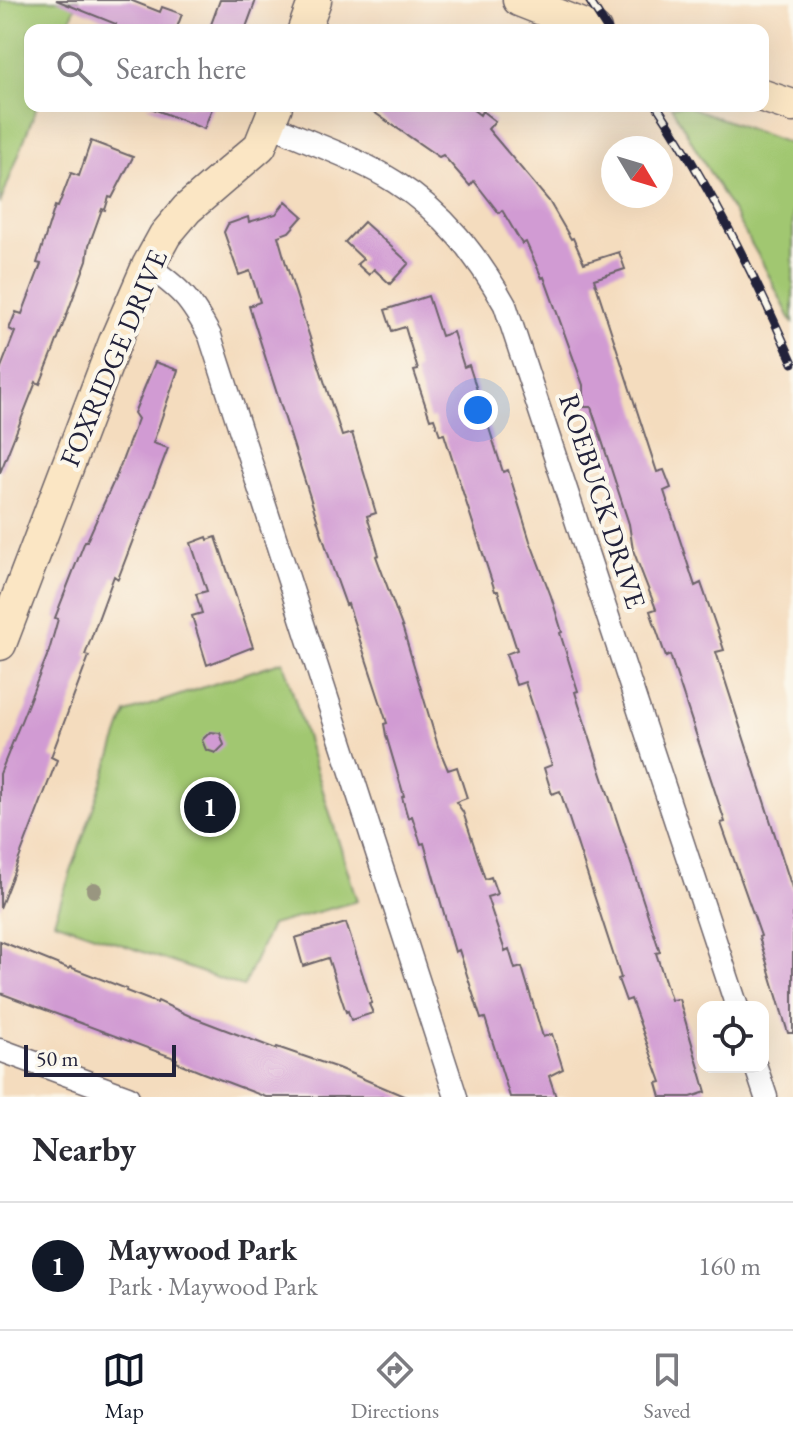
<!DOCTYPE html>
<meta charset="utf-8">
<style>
:root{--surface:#fff;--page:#f2f2f3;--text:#2b2b33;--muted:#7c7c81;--line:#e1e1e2;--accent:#111827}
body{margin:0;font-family:"EB Garamond",serif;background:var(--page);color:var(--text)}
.controls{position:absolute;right:24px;bottom:24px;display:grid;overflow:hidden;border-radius:16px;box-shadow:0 8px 32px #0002}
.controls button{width:72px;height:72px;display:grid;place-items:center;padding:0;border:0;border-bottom:2px solid var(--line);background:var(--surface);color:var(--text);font:40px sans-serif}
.compass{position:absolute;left:601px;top:136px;width:72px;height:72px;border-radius:50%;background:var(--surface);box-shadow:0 8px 32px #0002;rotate:128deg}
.scale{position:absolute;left:24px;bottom:20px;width:152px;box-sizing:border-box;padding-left:8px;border:4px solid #22223b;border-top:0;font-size:22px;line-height:28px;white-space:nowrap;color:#22223b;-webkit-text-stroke:6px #fbf7ec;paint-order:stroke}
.you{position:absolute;left:478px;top:410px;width:28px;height:28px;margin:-20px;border:6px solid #fff;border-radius:50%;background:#1a73e8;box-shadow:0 0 0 12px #1a73e833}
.badge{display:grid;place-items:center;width:52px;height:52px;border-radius:50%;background:var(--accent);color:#fff;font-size:26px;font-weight:700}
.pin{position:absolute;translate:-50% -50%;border:4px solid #fff;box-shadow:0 2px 8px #0006}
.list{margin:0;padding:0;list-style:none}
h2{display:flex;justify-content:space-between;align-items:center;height:104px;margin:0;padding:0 32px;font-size:34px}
h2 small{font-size:26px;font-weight:400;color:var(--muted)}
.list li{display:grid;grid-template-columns:52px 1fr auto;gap:24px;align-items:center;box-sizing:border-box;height:128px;padding:0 32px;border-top:2px solid var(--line)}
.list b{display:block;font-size:30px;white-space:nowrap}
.list p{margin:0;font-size:26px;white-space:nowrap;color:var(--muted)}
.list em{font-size:26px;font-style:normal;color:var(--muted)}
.icon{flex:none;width:44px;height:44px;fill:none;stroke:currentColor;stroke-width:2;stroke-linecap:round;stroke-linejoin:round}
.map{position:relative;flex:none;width:793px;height:1097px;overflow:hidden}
.search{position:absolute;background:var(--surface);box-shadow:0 8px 32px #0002;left:24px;right:24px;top:24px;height:88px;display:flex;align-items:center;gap:20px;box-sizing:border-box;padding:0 28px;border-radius:16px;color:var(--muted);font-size:30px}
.sheet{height:232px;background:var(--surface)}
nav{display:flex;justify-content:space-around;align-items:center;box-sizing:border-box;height:112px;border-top:2px solid var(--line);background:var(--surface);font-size:22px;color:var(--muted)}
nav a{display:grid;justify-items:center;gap:4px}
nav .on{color:var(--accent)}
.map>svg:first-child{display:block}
.green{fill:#a1c771;stroke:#627456;stroke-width:2}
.building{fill:#d19bd3}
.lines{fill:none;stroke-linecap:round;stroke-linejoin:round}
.street-casing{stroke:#6c6369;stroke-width:25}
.secondary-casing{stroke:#6c6369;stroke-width:35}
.street{stroke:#fff;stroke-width:22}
.secondary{stroke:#fbe6c4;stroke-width:32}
.rail-casing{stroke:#22223b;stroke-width:9}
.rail{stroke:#fbf7ec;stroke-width:6;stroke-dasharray:18;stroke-linecap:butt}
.tree{fill:#999680}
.labels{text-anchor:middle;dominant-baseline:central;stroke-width:8;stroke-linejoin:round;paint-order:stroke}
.street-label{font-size:28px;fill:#22223b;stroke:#fbf7ec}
</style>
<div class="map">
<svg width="793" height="1097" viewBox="0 0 793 1097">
<rect width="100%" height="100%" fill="#fbf7ec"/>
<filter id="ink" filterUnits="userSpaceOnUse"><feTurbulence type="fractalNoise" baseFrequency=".0125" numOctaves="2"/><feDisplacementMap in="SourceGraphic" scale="16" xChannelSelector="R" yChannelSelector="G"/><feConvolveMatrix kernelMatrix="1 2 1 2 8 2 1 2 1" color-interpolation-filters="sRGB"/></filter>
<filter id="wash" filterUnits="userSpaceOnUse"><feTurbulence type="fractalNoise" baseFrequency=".006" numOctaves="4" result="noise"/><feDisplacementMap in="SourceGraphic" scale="32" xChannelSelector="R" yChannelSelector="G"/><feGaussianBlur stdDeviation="1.8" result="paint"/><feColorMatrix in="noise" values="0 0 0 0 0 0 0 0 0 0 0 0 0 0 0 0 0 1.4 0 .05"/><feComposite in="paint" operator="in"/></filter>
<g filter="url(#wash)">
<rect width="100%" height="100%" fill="#f4dcbe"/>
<path class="green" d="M 0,0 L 78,0 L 66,30 L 30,30 L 30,106 L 37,106 L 0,204 Z
M 671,106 L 687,106 L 793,145 L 793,324 L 762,262 Z
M 283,661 L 357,901 L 271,925 L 243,987 L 54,921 L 126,713 Z"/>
<g id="blocks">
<path class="building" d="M 56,0 L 130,0 L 160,12 L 162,7 L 182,14 L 176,30 L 114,30 L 116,24 Z
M 220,0 L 256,0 L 245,30 L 209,30 Z
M 146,106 L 213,106 L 204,129 Z
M 365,106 L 468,106 L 480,115 L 482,111 L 495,121 L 488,129 L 549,201 L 571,239 L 573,238 L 584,263 L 619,252 L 625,269 L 594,279 L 657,472 L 664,470 L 671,488 L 664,491 L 695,586 L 701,583 L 717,629 L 724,650 L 716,652 L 793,891 L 793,1033 L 788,1033 L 759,937 L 761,936 L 721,823 L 725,822 L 670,655 L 666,657 L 650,611 L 656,609 L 633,550 L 629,524 L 591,407 L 584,407 L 583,385 L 544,277 L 542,278 L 526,242 L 522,244 L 502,210 L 499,213 L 474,181 L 470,186 L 443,155 L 439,157 Z
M 91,141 L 133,157 L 112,198 L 109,197 L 105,210 L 102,209 L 89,245 L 87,260 L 54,349 L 40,384 L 36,382 L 0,473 L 0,370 L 15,332 L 9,329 L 16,312 L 22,314 L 41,264 L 37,263 L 55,206 L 58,207 L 71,173 L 79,176 Z
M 286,201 L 303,216 L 289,232 L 278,236 L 286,264 L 342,436 L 352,433 L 376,513 L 367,516 L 379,555 L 376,556 L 403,629 L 438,746 L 448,770 L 457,767 L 467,798 L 456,802 L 463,812 L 485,879 L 491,877 L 497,894 L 487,897 L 505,951 L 509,949 L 515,969 L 522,967 L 543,1037 L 552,1034 L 563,1069 L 549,1076 L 556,1097 L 510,1097 L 485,1018 L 481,1019 L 459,950 L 455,952 L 424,843 L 421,844 L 412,816 L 408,818 L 402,797 L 404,796 L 386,735 L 384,724 L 387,723 L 348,604 L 346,605 L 333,569 L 249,306 L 260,302 L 250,271 L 239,275 L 224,232 L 228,224 L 248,217 L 249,222 L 276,214 Z
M 364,222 L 409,263 L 390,284 L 374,269 L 369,275 L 357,264 L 363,259 L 345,242 Z
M 428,296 L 441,336 L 453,332 L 464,367 L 469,365 L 503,472 L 508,470 L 530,541 L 551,596 L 562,632 L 560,633 L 578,691 L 575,692 L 579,705 L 660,952 L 656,953 L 671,1000 L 679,999 L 706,1092 L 691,1097 L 661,1097 L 657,1083 L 661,1082 L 631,999 L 626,1001 L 618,979 L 621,978 L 560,791 L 552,794 L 544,768 L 552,765 L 525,682 L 516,685 L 506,654 L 517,650 L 498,591 L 495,591 L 444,434 L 440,435 L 434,418 L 430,419 L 414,371 L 418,370 L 405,327 L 392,331 L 385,310 Z
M 155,362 L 178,370 L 153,443 L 168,448 L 118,579 L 114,576 L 85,655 L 89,656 L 51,757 L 57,760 L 0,908 L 0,774 L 49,651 L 58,619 L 55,618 L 85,541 L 87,541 L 117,474 L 138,419 L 134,413 Z
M 207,537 L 208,540 L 216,537 L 253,647 L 207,665 L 192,616 L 202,613 L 196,594 L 207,591 L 191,543 Z
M 210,732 L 220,733 L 224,745 L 216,753 L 206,750 L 202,740 Z
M 346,923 L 372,1003 L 369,1004 L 373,1013 L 351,1020 L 348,1011 L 346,1012 L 328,958 L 303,966 L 295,938 Z
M 0,941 L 69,969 L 70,967 L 127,989 L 126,991 L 157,1003 L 158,1001 L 192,1017 L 276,1049 L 277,1047 L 338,1068 L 406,1097 L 266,1097 L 203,1073 L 176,1062 L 177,1059 L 0,993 Z"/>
</g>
</g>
<g filter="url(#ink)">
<use href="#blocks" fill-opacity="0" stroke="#6c6369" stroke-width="2"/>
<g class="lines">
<g class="street-casing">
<path id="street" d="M 270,124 C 311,144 356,157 395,182 C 444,213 477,255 505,305 L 737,1007
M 148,266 C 182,290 191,300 210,336 L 456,1097
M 0,1050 L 128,1097
M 756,1067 L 766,1097"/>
</g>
<g class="secondary-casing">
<path id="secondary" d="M 519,0 L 595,30
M 304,30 L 315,0
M 763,96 L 793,106
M 0,644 L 115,342 L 148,266 L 165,235 L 187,209 L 260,146 L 276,106"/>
</g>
<use href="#street" class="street"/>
<use href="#secondary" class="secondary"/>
<g class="rail-casing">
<path id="rail" d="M 589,0 L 608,30
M 657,106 C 710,187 754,274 793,363"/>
</g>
<use href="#rail" class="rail"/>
</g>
<circle class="tree" cx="94" cy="890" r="8"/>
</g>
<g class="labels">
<g class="street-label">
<text transform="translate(113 358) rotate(-67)">FOXRIDGE DRIVE</text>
<text transform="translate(603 501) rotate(72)">ROEBUCK DRIVE</text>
</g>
</g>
</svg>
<div class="controls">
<button><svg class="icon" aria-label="locate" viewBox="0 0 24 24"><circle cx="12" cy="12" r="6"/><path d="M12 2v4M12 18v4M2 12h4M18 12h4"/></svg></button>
</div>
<svg class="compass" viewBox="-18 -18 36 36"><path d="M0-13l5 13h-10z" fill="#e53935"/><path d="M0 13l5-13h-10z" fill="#7c7c81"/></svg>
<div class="scale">50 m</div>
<div class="you"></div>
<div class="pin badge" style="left:210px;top:807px">1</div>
<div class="search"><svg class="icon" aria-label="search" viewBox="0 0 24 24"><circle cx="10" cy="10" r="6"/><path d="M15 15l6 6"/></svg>Search here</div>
</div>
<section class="sheet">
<h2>Nearby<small></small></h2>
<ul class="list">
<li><span class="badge">1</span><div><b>Maywood Park</b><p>Park · Maywood Park</p></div><em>160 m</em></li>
</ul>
</section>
<nav>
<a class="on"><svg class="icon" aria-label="map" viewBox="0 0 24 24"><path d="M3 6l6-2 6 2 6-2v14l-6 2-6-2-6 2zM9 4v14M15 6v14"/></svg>Map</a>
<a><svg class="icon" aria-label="directions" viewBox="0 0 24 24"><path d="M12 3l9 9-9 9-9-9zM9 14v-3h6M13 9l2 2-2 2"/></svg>Directions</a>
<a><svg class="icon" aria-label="saved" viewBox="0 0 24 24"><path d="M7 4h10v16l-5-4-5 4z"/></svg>Saved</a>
</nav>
